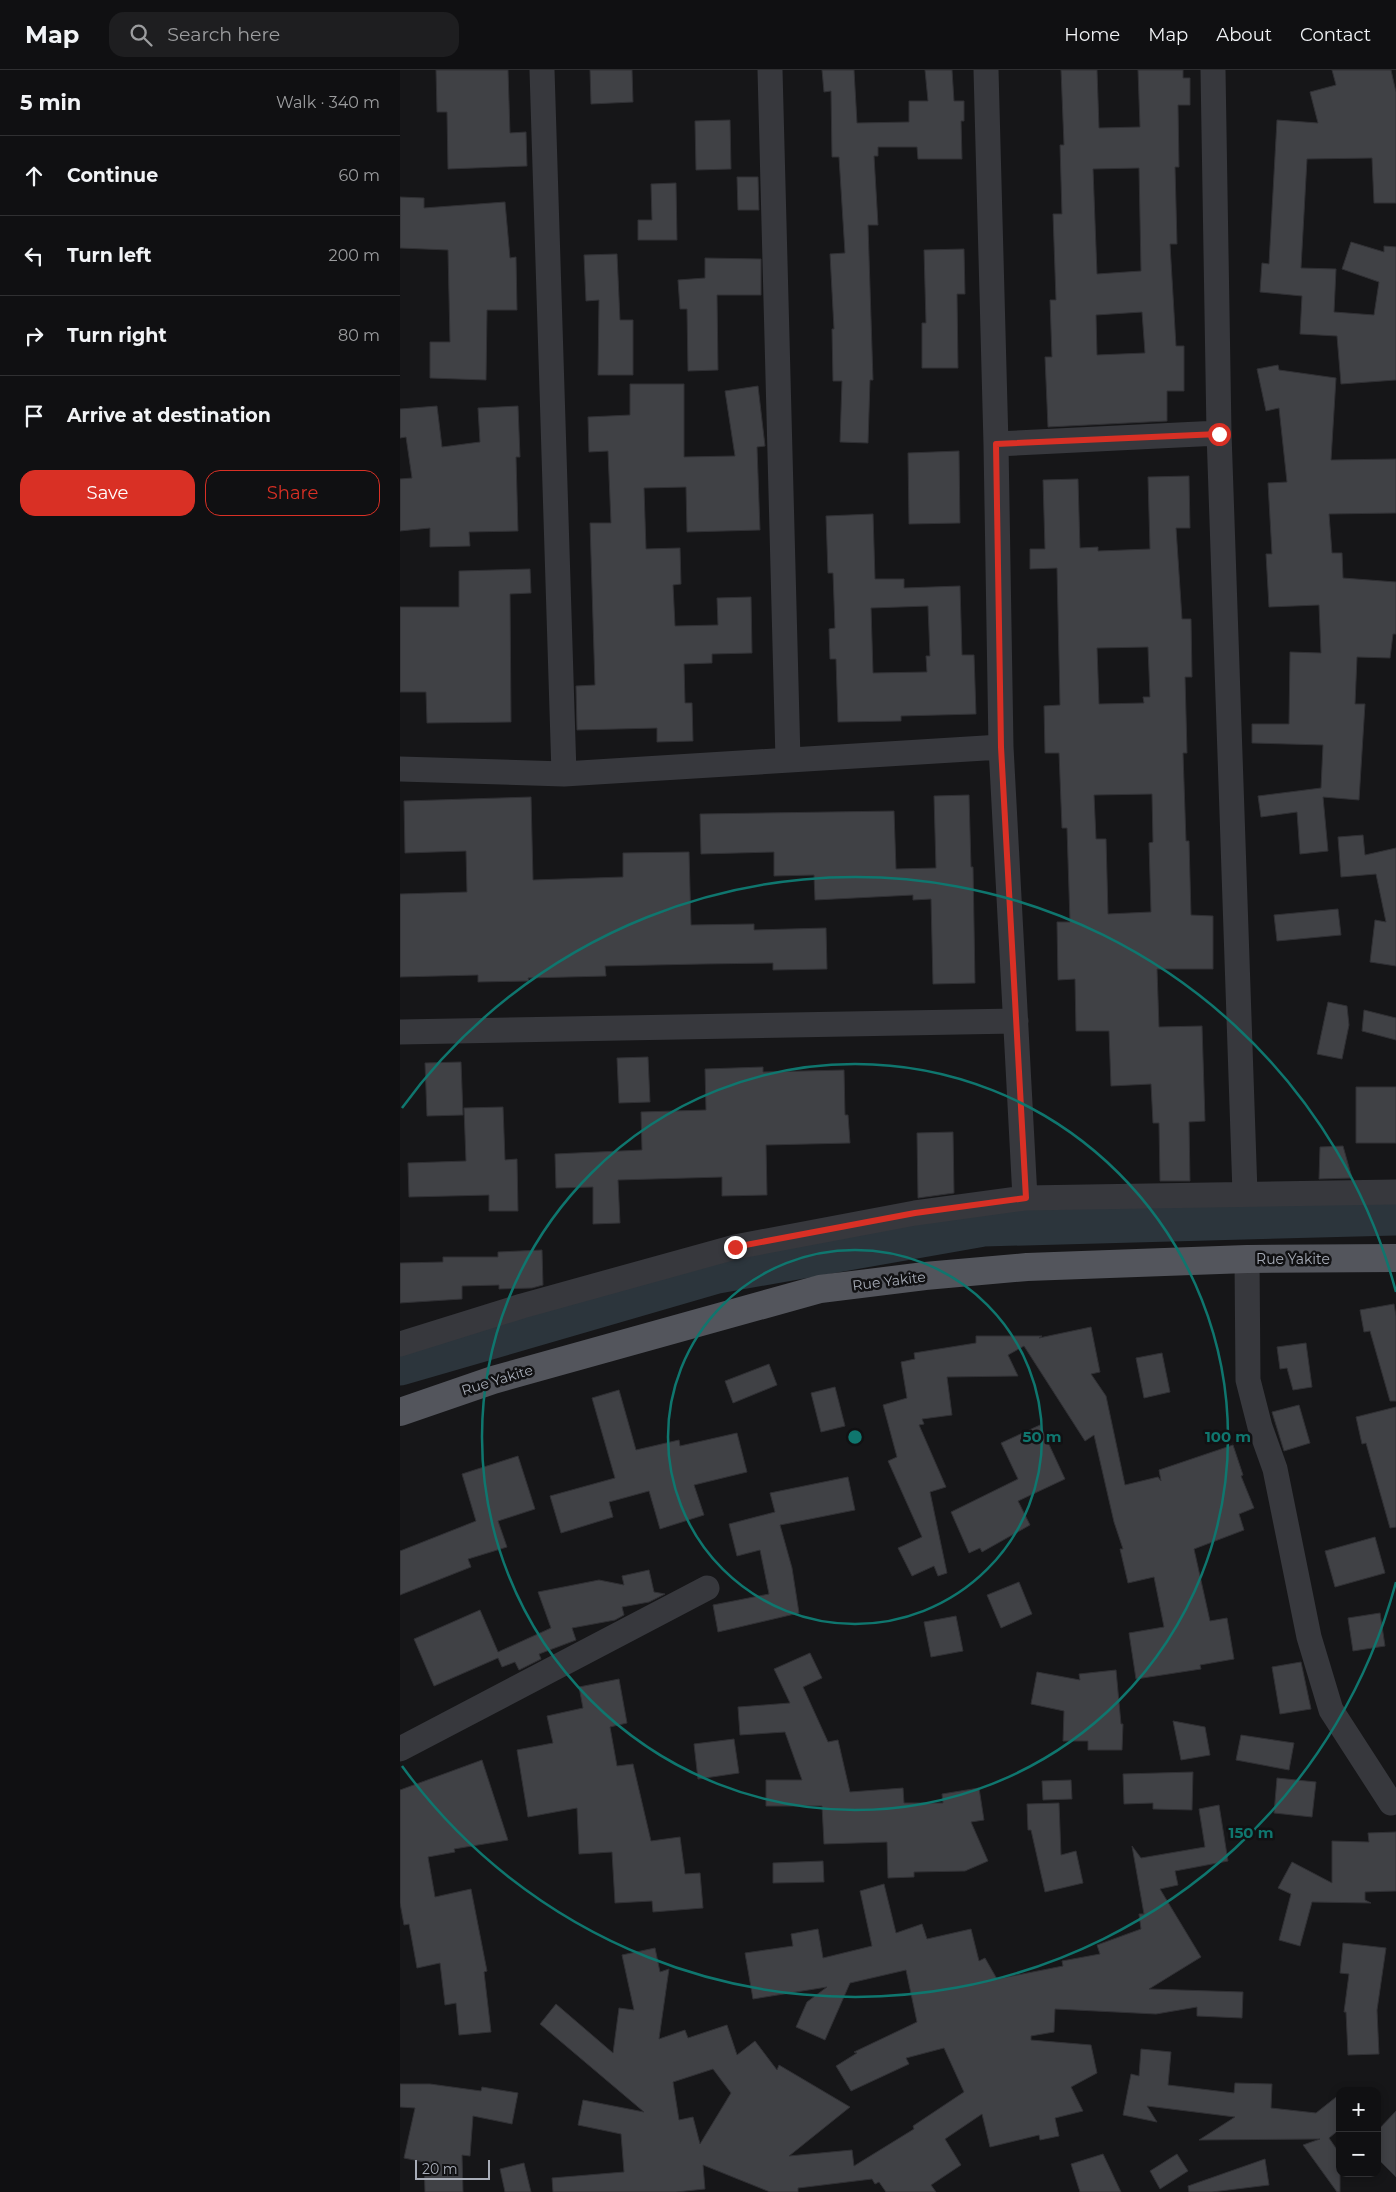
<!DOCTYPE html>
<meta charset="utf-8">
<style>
:root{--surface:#101012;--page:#1e1e20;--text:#f1f3f6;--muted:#9c9d9f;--line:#303032;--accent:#d93025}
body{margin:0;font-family:Montserrat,sans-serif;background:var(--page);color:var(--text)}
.controls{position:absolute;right:15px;bottom:15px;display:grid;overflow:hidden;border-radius:10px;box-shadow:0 2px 8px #0003}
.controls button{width:45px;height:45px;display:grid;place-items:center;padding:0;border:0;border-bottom:1px solid var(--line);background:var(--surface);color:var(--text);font:25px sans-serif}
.scale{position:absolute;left:15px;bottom:12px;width:75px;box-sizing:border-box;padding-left:5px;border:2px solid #a8adb8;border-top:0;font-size:14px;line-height:18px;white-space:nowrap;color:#a8adb8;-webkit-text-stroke:4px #111113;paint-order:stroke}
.stop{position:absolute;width:15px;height:15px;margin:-11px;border:4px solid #d93025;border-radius:50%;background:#fff}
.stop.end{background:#d93025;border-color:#fff;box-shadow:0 1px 5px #0008}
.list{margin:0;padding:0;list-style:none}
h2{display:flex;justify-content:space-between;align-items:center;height:65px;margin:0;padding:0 20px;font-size:21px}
h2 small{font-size:16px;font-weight:400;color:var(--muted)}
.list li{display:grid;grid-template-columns:32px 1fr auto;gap:15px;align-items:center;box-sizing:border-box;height:80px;padding:0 20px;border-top:1px solid var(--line)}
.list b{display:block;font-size:19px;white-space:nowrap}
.list em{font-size:16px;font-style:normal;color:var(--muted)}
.actions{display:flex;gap:10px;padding:15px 20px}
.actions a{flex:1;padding:11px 0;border:1px solid var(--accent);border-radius:15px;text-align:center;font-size:18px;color:var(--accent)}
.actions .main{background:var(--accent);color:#fff}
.icon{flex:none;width:28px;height:28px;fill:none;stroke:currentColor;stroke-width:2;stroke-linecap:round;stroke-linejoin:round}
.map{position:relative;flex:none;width:996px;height:2122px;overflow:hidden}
header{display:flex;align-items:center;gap:30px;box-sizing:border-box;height:70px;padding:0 25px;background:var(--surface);border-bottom:1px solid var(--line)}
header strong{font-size:24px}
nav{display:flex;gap:28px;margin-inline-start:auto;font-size:18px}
.search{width:350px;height:45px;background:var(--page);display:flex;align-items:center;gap:12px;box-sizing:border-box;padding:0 18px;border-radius:15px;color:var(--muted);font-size:19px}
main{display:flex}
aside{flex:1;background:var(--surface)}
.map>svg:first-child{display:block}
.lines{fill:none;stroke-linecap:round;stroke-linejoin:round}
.river{stroke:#2c353c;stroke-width:45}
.building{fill:#404145;stroke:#303034;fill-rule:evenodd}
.minor{stroke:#37383d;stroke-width:25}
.major{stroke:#53555c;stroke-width:28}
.route{stroke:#d93025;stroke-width:6}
.ring{fill:none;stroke:#0f766e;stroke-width:2.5}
.labels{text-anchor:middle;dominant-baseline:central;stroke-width:5;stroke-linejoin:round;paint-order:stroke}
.street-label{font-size:14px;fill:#a8adb8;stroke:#111113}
.centre{fill:#0f766e;stroke:#111113;stroke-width:2.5}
.ring-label{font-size:15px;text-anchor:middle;font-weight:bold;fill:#0f766e;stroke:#111113;stroke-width:5;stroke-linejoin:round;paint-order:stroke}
</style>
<header>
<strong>Map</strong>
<div class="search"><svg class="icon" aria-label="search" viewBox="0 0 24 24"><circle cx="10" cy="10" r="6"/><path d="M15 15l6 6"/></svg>Search here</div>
<nav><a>Home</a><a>Map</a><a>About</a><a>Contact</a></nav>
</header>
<main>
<aside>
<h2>5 min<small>Walk · 340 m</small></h2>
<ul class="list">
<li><svg class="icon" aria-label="ahead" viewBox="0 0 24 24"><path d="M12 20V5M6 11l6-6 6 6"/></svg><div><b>Continue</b></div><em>60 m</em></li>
<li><svg class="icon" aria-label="left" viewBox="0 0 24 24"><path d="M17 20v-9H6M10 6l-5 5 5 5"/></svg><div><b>Turn left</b></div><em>200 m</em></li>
<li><svg class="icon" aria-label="right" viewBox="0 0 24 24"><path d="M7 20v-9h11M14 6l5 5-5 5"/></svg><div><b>Turn right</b></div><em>80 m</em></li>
<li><svg class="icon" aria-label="arrive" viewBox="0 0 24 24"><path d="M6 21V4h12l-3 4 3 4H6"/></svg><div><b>Arrive at destination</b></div></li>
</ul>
<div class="actions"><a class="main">Save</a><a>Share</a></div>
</aside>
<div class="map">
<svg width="996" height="2122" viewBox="0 0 996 2122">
<rect width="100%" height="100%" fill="#161618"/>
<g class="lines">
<path class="river" d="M 0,1293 L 317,1201 L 583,1154 L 996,1143"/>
</g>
<path class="building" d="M 36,0 L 108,0 L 110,63 L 126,62 L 127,96 L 48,99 L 47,42 L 37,42 Z
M 190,0 L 232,0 L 233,32 L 191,34 Z
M 422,0 L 454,0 L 457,53 L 509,52 L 509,31 L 528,31 L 525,0 L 552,0 L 554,31 L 564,31 L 564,51 L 561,51 L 562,89 L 518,89 L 517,77 L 478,77 L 478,86 L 474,86 L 478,155 L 468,155 L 473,310 L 470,310 L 468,373 L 440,372 L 442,311 L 433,311 L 432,259 L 434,259 L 430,184 L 445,183 L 439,87 L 432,87 L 431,21 L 424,22 Z
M 661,0 L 697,0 L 699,58 L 740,57 L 738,0 L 783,0 L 783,8 L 790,8 L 790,35 L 778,35 L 779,97 L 775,97 L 777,174 L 770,174 L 776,276 L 784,276 L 784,321 L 767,321 L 767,351 L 648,357 L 645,287 L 652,287 L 650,230 L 656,230 L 653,144 L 662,144 L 660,75 L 664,75 ZM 739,98 L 741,201 L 697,204 L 693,99 ZM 742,242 L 745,283 L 697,285 L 696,245 Z
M 932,0 L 991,0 L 996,22 L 996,133 L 974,133 L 972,88 L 907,89 L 901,198 L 936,199 L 934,242 L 974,245 L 979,212 L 942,199 L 951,172 L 984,182 L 984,176 L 996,177 L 996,310 L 941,314 L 937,266 L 900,264 L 902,226 L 860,222 L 862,193 L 869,194 L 877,50 L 918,53 L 910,22 L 936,15 Z
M 330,50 L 331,99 L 296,100 L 295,51 Z
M 337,107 L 358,107 L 359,140 L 338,140 Z
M 276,113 L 277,170 L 238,170 L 238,150 L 252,150 L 251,114 Z
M 0,127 L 24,128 L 24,138 L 105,132 L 110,188 L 116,187 L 117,240 L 87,240 L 86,310 L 30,308 L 30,272 L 50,272 L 48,180 L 0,178 Z
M 564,179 L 565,224 L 557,224 L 558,298 L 522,298 L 522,253 L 526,253 L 524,180 Z
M 217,184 L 220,250 L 233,250 L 233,305 L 198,305 L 199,230 L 186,231 L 184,185 Z
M 305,188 L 361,189 L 361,225 L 317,225 L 318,300 L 288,301 L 287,239 L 280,239 L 278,210 L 305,208 Z
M 878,295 L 879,300 L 936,308 L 931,390 L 996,389 L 996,443 L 929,444 L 932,483 L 942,483 L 943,508 L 996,512 L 996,564 L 993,564 L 990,588 L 957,587 L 955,634 L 965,634 L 959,730 L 923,727 L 928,781 L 900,784 L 897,742 L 861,747 L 858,726 L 921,718 L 923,675 L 852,673 L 852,654 L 889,654 L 890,582 L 921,583 L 919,535 L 869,537 L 866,484 L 872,484 L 868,413 L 887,412 L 879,338 L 866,341 L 857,299 Z
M 230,314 L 284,314 L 284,387 L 335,386 L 325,321 L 358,316 L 365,376 L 357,377 L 360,460 L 287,462 L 286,417 L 244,418 L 246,479 L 280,478 L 281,514 L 273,515 L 275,556 L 318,555 L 317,528 L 351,527 L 352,583 L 312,584 L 312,593 L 284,594 L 285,633 L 292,633 L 293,671 L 257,672 L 257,658 L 177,660 L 176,616 L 195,615 L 190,453 L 211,453 L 208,381 L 189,382 L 188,347 L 230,345 Z
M 37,336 L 42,377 L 80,372 L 78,338 L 118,336 L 120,387 L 116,387 L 118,461 L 69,462 L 70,476 L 30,477 L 30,458 L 0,461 L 0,409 L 12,408 L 6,367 L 0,368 L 0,339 Z
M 559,381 L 560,453 L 509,454 L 508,383 Z
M 789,406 L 790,458 L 776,458 L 782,549 L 791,549 L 792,607 L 785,607 L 787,683 L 783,683 L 786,771 L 789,771 L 791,845 L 813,846 L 813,899 L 757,899 L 759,957 L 802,956 L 805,1051 L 789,1052 L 790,1111 L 760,1111 L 759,1053 L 753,1053 L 751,1014 L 711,1016 L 709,961 L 676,961 L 675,909 L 658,910 L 657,852 L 670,852 L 667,758 L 662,758 L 659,683 L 645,683 L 644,636 L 660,635 L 657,498 L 630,499 L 630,479 L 645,479 L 643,410 L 678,409 L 680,478 L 698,477 L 698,481 L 750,479 L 748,407 ZM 748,577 L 750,627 L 743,627 L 744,633 L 699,634 L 697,578 ZM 752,724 L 753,772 L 749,773 L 751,842 L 708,844 L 706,769 L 696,769 L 694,725 Z
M 473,444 L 475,509 L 504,509 L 504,518 L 560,516 L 562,585 L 574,585 L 576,644 L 501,646 L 501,651 L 438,652 L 436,589 L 430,589 L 429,559 L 435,558 L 433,503 L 428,503 L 426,446 ZM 528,536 L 530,586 L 526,586 L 527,602 L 473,603 L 471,538 Z
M 130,499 L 131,523 L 110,524 L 111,652 L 27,653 L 26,622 L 0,622 L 0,537 L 59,537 L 59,501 Z
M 569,725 L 571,797 L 573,797 L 575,913 L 533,914 L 531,829 L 513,830 L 513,825 L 415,830 L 414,805 L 374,806 L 374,782 L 301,784 L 300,744 L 494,741 L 496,799 L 536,798 L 534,726 Z
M 131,727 L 133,810 L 223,807 L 223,783 L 289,782 L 291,855 L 354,854 L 354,860 L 426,858 L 427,899 L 373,900 L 373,893 L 302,894 L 205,896 L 206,906 L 128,908 L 129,911 L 78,912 L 78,905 L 0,907 L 0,824 L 67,822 L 66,781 L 5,783 L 4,731 Z
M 963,765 L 965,785 L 996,778 L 996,896 L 970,892 L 975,850 L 986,852 L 976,804 L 941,807 L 938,767 Z
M 938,839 L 941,865 L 877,871 L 874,845 Z
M 928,932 L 947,936 L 949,955 L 942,989 L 917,984 Z
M 964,940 L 996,948 L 996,970 L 962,961 Z
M 248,987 L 250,1032 L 219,1033 L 217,988 Z
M 61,992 L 63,1045 L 27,1046 L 25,993 Z
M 363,997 L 363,1002 L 444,1000 L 445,1045 L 448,1045 L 450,1073 L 366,1075 L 367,1125 L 322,1126 L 322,1107 L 218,1110 L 220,1153 L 193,1154 L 193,1117 L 156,1118 L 155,1084 L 242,1080 L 241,1042 L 306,1040 L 305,999 Z
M 956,1017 L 996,1017 L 996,1073 L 956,1073 Z
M 103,1037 L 105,1090 L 117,1089 L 118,1141 L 89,1141 L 89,1125 L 9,1127 L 8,1093 L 66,1091 L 64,1038 Z
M 553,1062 L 554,1123 L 518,1128 L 517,1063 Z
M 943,1076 L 952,1108 L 919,1109 L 920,1077 Z
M 142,1180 L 143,1215 L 132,1218 L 99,1219 L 99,1215 L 62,1216 L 62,1229 L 0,1233 L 0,1193 L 43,1192 L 43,1187 L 98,1187 L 98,1182 Z
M 994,1234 L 996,1246 L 996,1331 L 990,1331 L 970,1261 L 964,1262 L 960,1240 Z
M 691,1257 L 700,1302 L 691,1304 L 706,1326 L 725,1415 L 758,1407 L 761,1411 L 759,1400 L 833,1375 L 843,1405 L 841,1406 L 854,1438 L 839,1444 L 844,1460 L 794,1479 L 810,1551 L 827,1548 L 834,1589 L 800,1595 L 801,1599 L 736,1609 L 729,1563 L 764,1557 L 754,1507 L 728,1513 L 720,1479 L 723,1479 L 714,1452 L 694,1365 L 685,1371 L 624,1276 L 608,1285 L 618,1306 L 547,1307 L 552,1345 L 522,1349 L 524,1354 L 519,1355 L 546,1417 L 530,1422 L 547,1503 L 538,1506 L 534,1496 L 512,1506 L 498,1478 L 522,1467 L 488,1391 L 497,1387 L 483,1335 L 507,1328 L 501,1292 L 515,1289 L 514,1283 L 576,1273 L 576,1266 L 642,1266 L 639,1268 Z
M 906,1273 L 912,1317 L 893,1320 L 887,1298 L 880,1299 L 877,1277 Z
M 762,1283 L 770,1322 L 744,1328 L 736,1288 Z
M 369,1294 L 377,1315 L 333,1333 L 325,1311 Z
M 435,1317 L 445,1356 L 421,1362 L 411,1323 Z
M 219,1320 L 236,1380 L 279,1370 L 280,1376 L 337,1363 L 347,1402 L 294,1415 L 304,1445 L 260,1459 L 249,1421 L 209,1432 L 213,1447 L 161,1463 L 150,1426 L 215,1408 L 192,1328 Z
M 899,1335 L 910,1373 L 884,1381 L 872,1342 Z
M 996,1337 L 996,1457 L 990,1458 L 966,1373 L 962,1374 L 956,1347 Z
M 640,1355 L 665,1409 L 618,1431 L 630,1455 L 582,1482 L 580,1478 L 569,1483 L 551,1442 L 618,1409 L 601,1373 Z
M 118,1386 L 135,1439 L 98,1451 L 107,1477 L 68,1489 L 71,1497 L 0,1525 L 0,1481 L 76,1451 L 62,1404 Z
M 448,1407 L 455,1440 L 380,1455 L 392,1498 L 399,1543 L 318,1562 L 313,1535 L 369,1524 L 360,1480 L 337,1486 L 329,1454 L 375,1442 L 370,1423 Z
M 975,1467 L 985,1503 L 935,1517 L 925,1481 Z
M 249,1500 L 254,1522 L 265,1524 L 249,1532 L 222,1537 L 224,1545 L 215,1550 L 172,1558 L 176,1570 L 139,1584 L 141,1589 L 119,1600 L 115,1592 L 102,1597 L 98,1588 L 34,1616 L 14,1569 L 80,1540 L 98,1582 L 151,1558 L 138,1522 L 199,1510 L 224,1515 L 222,1506 Z
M 619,1512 L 632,1544 L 601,1558 L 587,1525 Z
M 980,1543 L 985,1576 L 953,1581 L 948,1548 Z
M 556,1546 L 563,1581 L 531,1587 L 524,1552 Z
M 410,1583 L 422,1608 L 403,1617 L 428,1672 L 438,1670 L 450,1722 L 503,1718 L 504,1733 L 543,1733 L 542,1724 L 579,1718 L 584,1750 L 571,1752 L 588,1791 L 565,1801 L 514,1802 L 514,1807 L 488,1808 L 487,1772 L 424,1774 L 422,1736 L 366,1736 L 366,1710 L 402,1710 L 385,1662 L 340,1665 L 338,1637 L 390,1633 L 374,1599 Z
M 901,1592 L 911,1639 L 880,1644 L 872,1597 Z
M 716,1600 L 721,1654 L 723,1654 L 722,1680 L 688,1680 L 688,1671 L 663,1671 L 664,1641 L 631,1634 L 637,1602 L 680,1610 L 679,1604 Z
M 219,1609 L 227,1653 L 210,1657 L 217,1696 L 233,1694 L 251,1771 L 280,1767 L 285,1804 L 300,1803 L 303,1838 L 253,1842 L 252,1831 L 215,1833 L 212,1782 L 179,1784 L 177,1738 L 128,1747 L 117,1680 L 153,1673 L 147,1646 L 183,1638 L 179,1617 Z
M 773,1651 L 805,1657 L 810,1685 L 781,1690 Z
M 841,1665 L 894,1673 L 889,1700 L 836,1690 Z
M 334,1669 L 339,1703 L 298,1709 L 294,1674 Z
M 82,1690 L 108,1770 L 54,1779 L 55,1782 L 28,1787 L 35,1827 L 71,1819 L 87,1901 L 84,1902 L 91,1962 L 59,1965 L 56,1933 L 45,1935 L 40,1893 L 17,1898 L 9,1854 L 4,1855 L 0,1833 L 0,1720 Z
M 793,1702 L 792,1740 L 753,1739 L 753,1733 L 724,1734 L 723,1704 Z
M 877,1708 L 916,1712 L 912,1747 L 874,1743 Z
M 671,1710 L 672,1729 L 643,1730 L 642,1711 Z
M 659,1733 L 661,1785 L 676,1781 L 683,1813 L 645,1822 L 631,1760 L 628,1760 L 627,1734 Z
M 819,1735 L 828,1791 L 775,1801 L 778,1815 L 760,1819 L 801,1887 L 749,1919 L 843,1922 L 842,1948 L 797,1946 L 797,1937 L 756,1944 L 655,1939 L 654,1962 L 631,1966 L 631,1970 L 691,1975 L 697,2003 L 671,2017 L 683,2041 L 655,2048 L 659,2066 L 640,2070 L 639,2065 L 590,2077 L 582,2044 L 545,2069 L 561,2095 L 531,2115 L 536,2122 L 486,2122 L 479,2112 L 475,2114 L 472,2109 L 398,2118 L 398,2122 L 370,2122 L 303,2095 L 305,2119 L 276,2122 L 153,2122 L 152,2108 L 224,2102 L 221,2064 L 178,2055 L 183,2030 L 244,2042 L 140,1954 L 156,1934 L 213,1983 L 219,1938 L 234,1940 L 222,1885 L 255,1878 L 260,1902 L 269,1899 L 259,1969 L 285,1960 L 288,1968 L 327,1955 L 337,1985 L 355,1971 L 377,2000 L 379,1995 L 450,2037 L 389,2086 L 452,2080 L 454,2096 L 514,2059 L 513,2056 L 564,2022 L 544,1978 L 506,1988 L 509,1994 L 451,2021 L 436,1996 L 457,1983 L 454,1982 L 517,1952 L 506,1900 L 450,1913 L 425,1970 L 396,1957 L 407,1932 L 427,1917 L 353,1929 L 345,1883 L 393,1876 L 391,1864 L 418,1859 L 423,1888 L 472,1876 L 460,1821 L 484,1814 L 496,1863 L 522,1854 L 527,1869 L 571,1859 L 579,1891 L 585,1888 L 597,1909 L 663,1896 L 662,1891 L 700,1884 L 697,1875 L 741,1859 L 739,1844 L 744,1844 L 732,1776 L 741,1788 L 805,1777 L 799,1739 ZM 313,1999 L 331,2023 L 300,2074 L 293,2047 L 279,2050 L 273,2012 Z
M 996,1762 L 996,1821 L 965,1822 L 965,1830 L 971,1833 L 912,1832 L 900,1876 L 879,1870 L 891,1824 L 878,1818 L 892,1792 L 932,1813 L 932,1771 L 969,1772 L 968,1763 Z
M 423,1791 L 424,1812 L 373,1813 L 373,1793 Z
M 943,1873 L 986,1878 L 977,1940 L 979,1984 L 948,1985 L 946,1942 L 944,1942 L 949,1904 L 940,1903 Z
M 741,1979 L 771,1982 L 768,2015 L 834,2023 L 835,2013 L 872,2014 L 871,2038 L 916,2043 L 940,2024 L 940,2059 L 929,2068 L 940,2084 L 940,2122 L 937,2122 L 903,2075 L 920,2069 L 799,2070 L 835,2047 L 747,2036 L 757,2052 L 723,2045 L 731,2004 L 739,2006 Z
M 0,2014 L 30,2014 L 81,2021 L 82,2017 L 118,2023 L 112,2054 L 73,2046 L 70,2086 L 62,2085 L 63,2122 L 25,2122 L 24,2092 L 4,2088 L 15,2038 L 0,2037 Z
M 996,2041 L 996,2107 L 977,2088 L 977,2061 Z
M 703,2084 L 721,2122 L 680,2122 L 671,2094 Z
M 777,2084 L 788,2101 L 760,2119 L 750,2101 Z
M 865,2089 L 869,2115 L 812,2122 L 789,2122 L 788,2116 Z
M 124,2093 L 131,2122 L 105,2122 L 100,2099 Z"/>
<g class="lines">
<path class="minor" d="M 142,0 L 164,704
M 370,0 L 388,690
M 586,0 L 596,374 L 601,677 L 625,1128
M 813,0 L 819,363 L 845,1123
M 596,374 L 819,363
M 0,699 L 164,704 L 601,677
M 0,962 L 616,951
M 847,1189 L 848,1310 L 860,1357 L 875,1399 L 909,1567 L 931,1640 L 991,1733
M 0,1274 L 122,1236 L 335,1177 L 515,1143 L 625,1128 L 996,1122
M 0,1679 L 307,1518"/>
<path class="major" d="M 0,1342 L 93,1310 L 420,1219 L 525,1206 L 627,1197 L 847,1189 L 996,1188"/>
</g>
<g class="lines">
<path class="route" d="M 335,1177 L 515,1143 L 626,1128 L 601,677 L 596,374 L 819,364"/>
</g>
<g class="ring">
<circle cx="455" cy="1367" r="187"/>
<circle cx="455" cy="1367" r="373"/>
<path d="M996 1512A560 560 0 0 1 2 1696M2 1038A560 560 0 0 1 996 1222"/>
</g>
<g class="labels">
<g class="street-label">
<text x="893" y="1189">Rue Yakite</text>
<text transform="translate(489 1211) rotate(-7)">Rue Yakite</text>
<text transform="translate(97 1310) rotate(-17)">Rue Yakite</text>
</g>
</g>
<circle cx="455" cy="1367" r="8" class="centre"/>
<g class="ring-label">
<text x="642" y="1372">50 m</text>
<text x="828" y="1372">100 m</text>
<text x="851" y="1768">150 m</text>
</g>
</svg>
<div class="controls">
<button>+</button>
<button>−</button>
</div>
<div class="scale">20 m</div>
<div class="stop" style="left:819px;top:364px"></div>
<div class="stop end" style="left:335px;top:1177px"></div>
</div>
</main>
